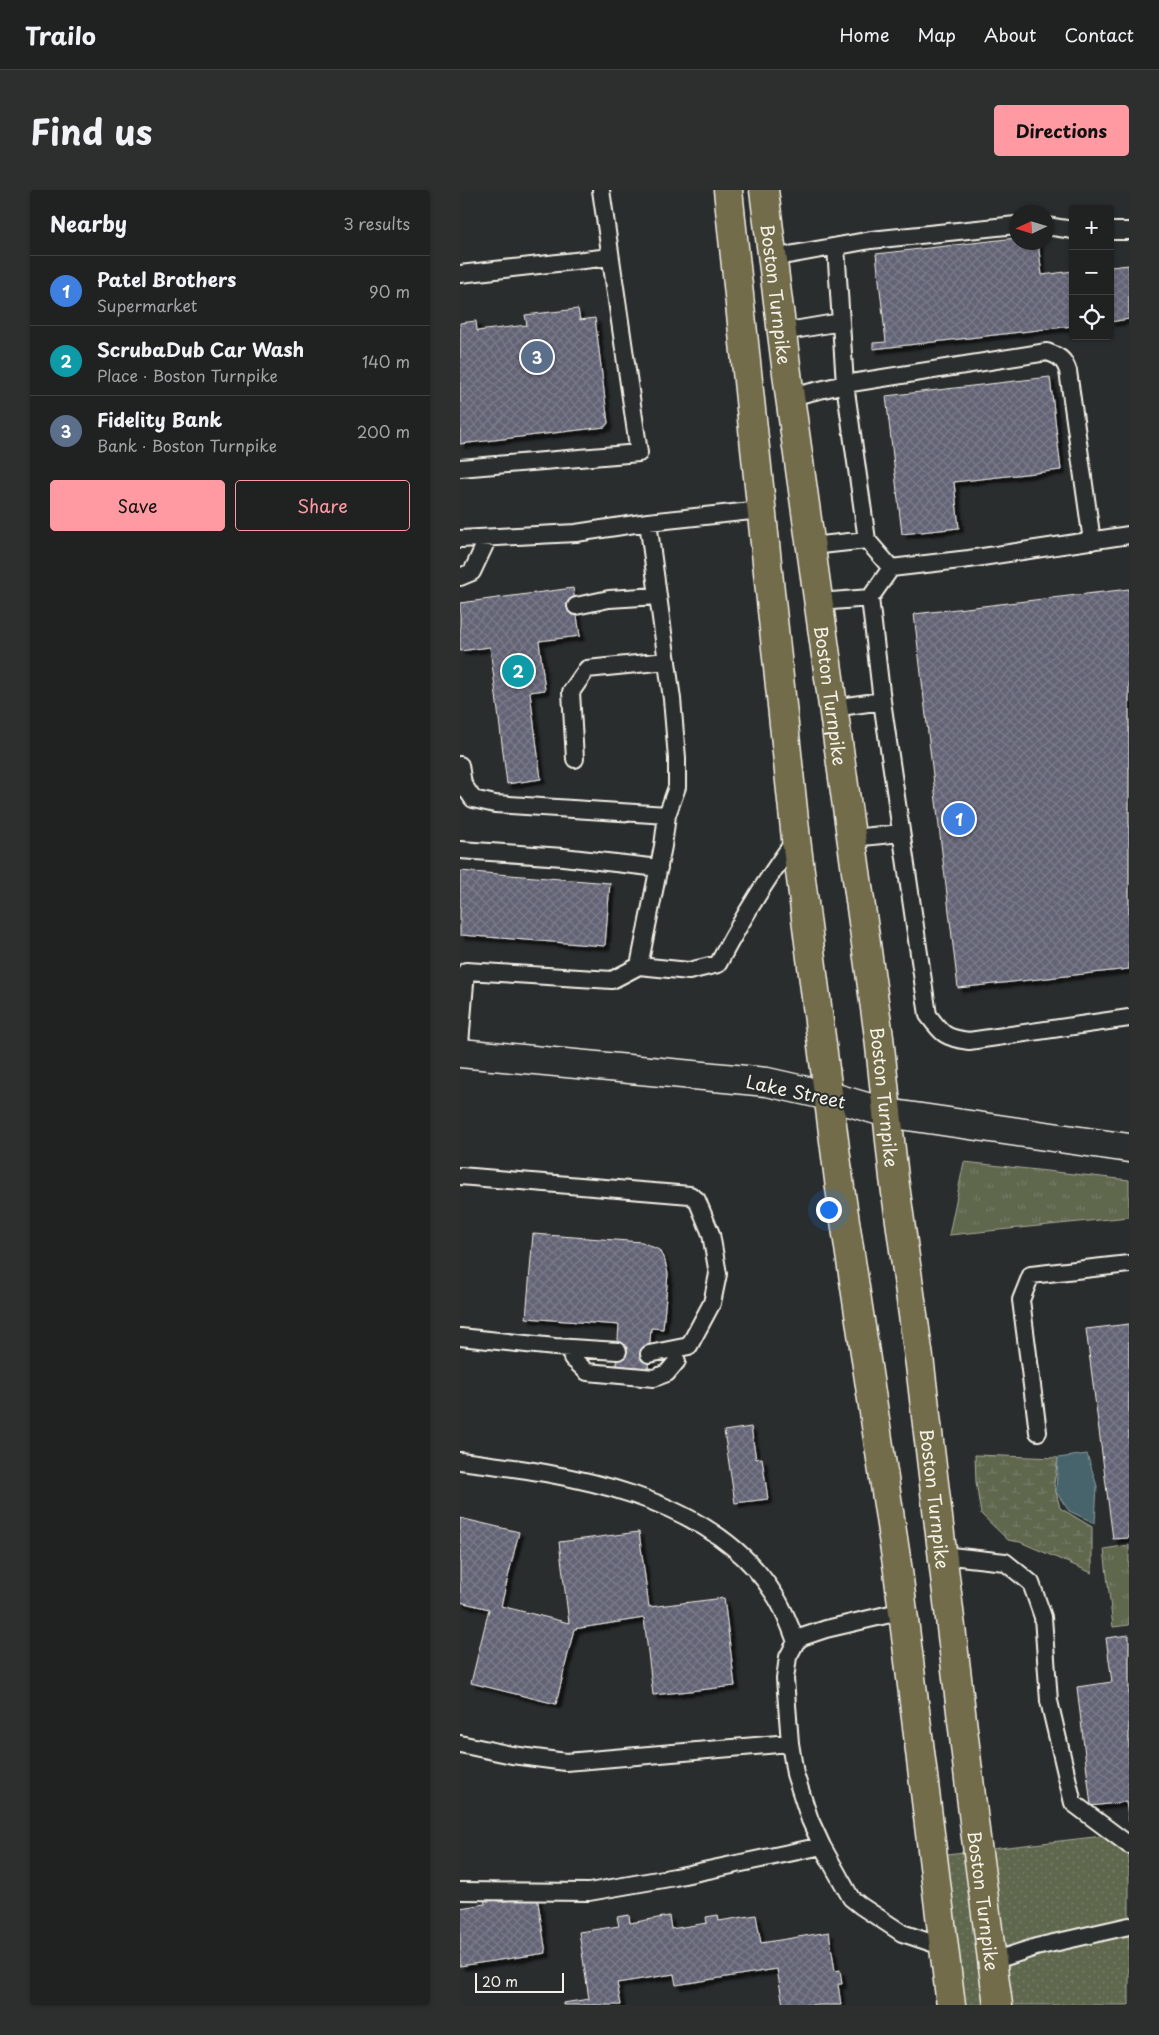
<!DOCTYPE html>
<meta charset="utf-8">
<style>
:root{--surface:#202222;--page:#2d2f2f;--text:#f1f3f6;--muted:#a2a4a5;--line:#3d3f40;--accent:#ff9aa2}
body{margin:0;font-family:"Playpen Sans",sans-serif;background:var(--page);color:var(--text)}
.controls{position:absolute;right:15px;top:15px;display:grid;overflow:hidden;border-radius:5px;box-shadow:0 1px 4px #0004}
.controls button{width:45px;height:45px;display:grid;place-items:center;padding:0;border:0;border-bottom:1px solid var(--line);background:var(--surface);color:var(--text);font:25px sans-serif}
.compass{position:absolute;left:549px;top:15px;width:45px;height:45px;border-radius:50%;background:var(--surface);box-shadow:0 1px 4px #0004;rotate:266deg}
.scale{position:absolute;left:15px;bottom:12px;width:89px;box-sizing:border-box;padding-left:5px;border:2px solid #f4f1e8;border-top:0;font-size:14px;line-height:18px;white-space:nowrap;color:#f4f1e8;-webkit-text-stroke:4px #2a2d2e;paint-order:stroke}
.you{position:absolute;left:368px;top:1019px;width:18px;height:18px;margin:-12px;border:4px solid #fff;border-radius:50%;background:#1a73e8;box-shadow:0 0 0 8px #1a73e833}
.badge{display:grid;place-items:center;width:32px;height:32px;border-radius:50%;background:var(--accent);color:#fff;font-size:16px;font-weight:700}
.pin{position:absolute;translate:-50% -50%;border:2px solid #fff;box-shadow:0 1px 5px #0006}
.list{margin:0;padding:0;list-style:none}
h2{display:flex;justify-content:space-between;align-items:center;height:65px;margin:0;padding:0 20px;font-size:21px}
h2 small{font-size:16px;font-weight:400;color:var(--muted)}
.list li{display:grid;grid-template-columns:32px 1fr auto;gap:15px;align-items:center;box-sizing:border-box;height:70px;padding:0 20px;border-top:1px solid var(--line)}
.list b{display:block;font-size:19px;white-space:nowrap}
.list p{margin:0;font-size:16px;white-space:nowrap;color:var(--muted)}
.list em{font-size:16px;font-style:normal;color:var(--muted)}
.actions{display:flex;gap:10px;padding:15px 20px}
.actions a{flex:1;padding:11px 0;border:1px solid var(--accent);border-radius:5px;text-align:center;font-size:18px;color:var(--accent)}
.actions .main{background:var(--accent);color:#111}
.icon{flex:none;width:28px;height:28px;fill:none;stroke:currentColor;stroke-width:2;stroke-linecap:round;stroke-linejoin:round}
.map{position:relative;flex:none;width:669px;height:1815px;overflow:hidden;border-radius:5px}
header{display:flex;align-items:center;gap:30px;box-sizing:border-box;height:70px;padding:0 25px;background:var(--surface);border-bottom:1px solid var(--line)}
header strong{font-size:24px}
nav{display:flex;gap:28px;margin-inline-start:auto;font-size:18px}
.intro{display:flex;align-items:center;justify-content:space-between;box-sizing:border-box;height:120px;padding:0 30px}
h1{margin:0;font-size:35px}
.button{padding:12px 22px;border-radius:5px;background:var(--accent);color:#111;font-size:18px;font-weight:700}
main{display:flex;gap:30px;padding:0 30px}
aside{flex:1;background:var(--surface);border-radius:5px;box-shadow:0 1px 4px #0004}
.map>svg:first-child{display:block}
.grass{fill:url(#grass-tufts);stroke:#a9ac9b}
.wetland{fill:url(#wetland-marsh);stroke:#a9ac9b}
.park{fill:url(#park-dots);stroke:#a9ac9b}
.water{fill:#47636c;stroke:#8c9c9e}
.building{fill:url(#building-cross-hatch);stroke:#f4f1e8;filter:url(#shadow)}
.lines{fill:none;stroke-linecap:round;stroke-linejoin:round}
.service-casing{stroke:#f4f1e8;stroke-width:20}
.tertiary-casing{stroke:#f4f1e8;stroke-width:31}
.secondary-casing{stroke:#f4f1e8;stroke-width:31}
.trunk-casing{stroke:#f4f1e8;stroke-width:31}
.service{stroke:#2a2d2e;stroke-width:16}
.tertiary{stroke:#2a2d2e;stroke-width:28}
.secondary{stroke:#2a2d2e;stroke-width:28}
.trunk{stroke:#726c4b;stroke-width:28}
.labels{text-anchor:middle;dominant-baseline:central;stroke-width:4;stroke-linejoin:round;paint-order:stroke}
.street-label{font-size:18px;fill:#f4f1e8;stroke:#2a2d2e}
</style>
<header>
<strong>Trailo</strong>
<nav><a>Home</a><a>Map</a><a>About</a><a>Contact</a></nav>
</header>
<div class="intro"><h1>Find us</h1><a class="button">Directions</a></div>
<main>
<aside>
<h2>Nearby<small>3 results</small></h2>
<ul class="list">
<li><span class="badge" style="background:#3f7fe0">1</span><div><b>Patel Brothers</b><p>Supermarket</p></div><em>90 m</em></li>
<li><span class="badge" style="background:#0f9aa8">2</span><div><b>ScrubaDub Car Wash</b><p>Place · Boston Turnpike</p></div><em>140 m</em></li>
<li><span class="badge" style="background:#5c6f8a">3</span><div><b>Fidelity Bank</b><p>Bank · Boston Turnpike</p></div><em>200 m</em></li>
</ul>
<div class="actions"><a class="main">Save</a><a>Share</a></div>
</aside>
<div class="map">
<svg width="669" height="1815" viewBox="0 0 669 1815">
<defs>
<pattern id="grass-tufts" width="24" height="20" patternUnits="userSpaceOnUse" patternTransform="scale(1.25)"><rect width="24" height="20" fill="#5e674e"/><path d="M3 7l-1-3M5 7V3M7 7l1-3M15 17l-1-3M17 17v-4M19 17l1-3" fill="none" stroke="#767d68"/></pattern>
<pattern id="wetland-marsh" width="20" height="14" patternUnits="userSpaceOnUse" patternTransform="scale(1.25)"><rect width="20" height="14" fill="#5e674e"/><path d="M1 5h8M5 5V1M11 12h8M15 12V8" fill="none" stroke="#767d68"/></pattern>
<pattern id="park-dots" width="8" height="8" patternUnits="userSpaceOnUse" patternTransform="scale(1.25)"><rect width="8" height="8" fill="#5e674e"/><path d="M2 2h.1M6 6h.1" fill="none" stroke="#767d68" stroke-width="1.8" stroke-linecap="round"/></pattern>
<pattern id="building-cross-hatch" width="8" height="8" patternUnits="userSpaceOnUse" patternTransform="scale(1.25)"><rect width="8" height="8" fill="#636476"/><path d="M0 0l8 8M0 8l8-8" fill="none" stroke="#7a7b8a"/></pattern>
<filter id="shadow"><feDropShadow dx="4.5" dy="4.5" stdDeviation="1" flood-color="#0009"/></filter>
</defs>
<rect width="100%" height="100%" fill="#2a2d2e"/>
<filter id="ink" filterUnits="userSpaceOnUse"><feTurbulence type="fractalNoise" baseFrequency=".02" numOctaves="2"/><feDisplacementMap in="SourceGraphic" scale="10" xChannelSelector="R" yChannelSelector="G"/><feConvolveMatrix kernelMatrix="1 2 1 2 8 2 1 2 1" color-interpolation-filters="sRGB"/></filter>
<g filter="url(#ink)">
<path class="grass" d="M 504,972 L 669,990 L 669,1027 L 489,1045 Z
M 669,1355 L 669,1435 L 653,1437 L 644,1359 Z"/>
<path class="wetland" d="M 515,1265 L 598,1268 L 594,1294 L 600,1318 L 632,1337 L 632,1383 L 560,1352 L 548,1350 L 521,1324 L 516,1292 Z"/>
<path class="park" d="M 669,1643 L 669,1815 L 504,1815 L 487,1664 Z"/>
<path class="water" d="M 627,1264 L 637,1296 L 635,1333 L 609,1321 L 596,1302 L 598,1268 Z"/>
<path class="building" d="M 556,48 L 556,52 L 578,52 L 582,85 L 613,81 L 613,136 L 413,159 L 413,153 L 426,152 L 416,64 Z
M 669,75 L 669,129 L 650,132 L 650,77 Z
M 118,119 L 120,130 L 135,128 L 148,233 L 145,237 L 0,254 L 0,133 L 16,131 L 17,141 L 67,135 L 65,125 Z
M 590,187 L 601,280 L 494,292 L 499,338 L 442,344 L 426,206 Z
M 113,398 L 120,446 L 79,451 L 85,500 L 70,502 L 81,589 L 47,594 L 30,457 L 0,461 L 0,413 Z
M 669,399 L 669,779 L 498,798 L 454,424 Z
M 0,681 L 150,693 L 145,756 L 0,745 Z
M 73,1044 L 182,1052 L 199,1060 L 205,1071 L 208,1084 L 203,1139 L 191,1138 L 188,1178 L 156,1176 L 159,1135 L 66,1128 Z
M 669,1134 L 669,1348 L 653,1349 L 626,1139 Z
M 291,1237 L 296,1269 L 302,1268 L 308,1309 L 275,1313 L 264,1241 Z
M 0,1328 L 59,1342 L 41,1416 L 109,1433 L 99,1352 L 179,1342 L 189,1417 L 264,1408 L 275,1496 L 193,1505 L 184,1428 L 114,1439 L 96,1514 L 11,1493 L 29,1419 L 0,1412 Z
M 669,1445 L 669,1632 L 666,1612 L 631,1616 L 617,1497 L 652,1492 L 646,1448 Z
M 38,1706 L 39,1712 L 77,1706 L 86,1763 L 0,1776 L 0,1718 L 25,1714 L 24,1708 Z
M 169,1725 L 170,1733 L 209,1726 L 211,1739 L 247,1733 L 246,1727 L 258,1725 L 259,1731 L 296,1725 L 301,1753 L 369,1742 L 375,1781 L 380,1780 L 382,1794 L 378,1794 L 381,1815 L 323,1815 L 317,1779 L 216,1795 L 214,1784 L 157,1793 L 161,1815 L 103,1815 L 103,1813 L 129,1809 L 119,1742 L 159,1736 L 157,1727 Z"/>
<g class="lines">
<g class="service-casing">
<path id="service" d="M 586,36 L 613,40
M 650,41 L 669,41
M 376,57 L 385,194 L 407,350
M 312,68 L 411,50 L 556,35
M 0,84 L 150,67
M 322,142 L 381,132
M 330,207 L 385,194 L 587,162 C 599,166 604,169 608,181 L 632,351
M 0,278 L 179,263 L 141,0
M 188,332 L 212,509 L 217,568 L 217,597 L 207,625
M 0,349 L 116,343 L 188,332 L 301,320
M 352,356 L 407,350 L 431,378
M 0,387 L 12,382 L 28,348
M 410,408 L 431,378 L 509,369 L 669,345
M 359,412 L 410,408 L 422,511 L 468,825 C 482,844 485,848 509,851 L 669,828
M 116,416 L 149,409 L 198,406
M 373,518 L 422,511
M 115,569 L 111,502 L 127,479 L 207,471
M 0,575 L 3,594 L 13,609 L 35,614 L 207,625 L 203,656 L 179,776 L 152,790 L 6,781 L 0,854
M 393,648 L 441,643
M 0,660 L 103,667 L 199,678
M 179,776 L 229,781 L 258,774 C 282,729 305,690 336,649
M 0,986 L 230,1005 L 237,1010 L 251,1044 L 258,1084 L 252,1113 L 229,1156 L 189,1164
M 0,1147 L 95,1157 L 158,1161
M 112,1168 L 127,1182 L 194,1188 L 207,1183 L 217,1171
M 578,1242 L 561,1110 L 571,1085 L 669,1074
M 0,1271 C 108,1284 251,1304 314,1404 C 324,1419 330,1435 336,1452
M 482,1365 L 545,1372 L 571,1393 L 583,1427 L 589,1511 L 613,1613 L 669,1655
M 443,1421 L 366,1439 L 342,1447 L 336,1452 L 328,1467 L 325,1489 L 330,1553 L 335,1584 L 350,1630 L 362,1656 L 391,1708 L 401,1716 L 442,1743 L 484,1757
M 0,1554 L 52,1565 L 106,1572 L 330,1553
M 0,1701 L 129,1702 L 215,1687 L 362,1656
M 533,1771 L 576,1757 L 669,1736"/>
</g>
<g class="tertiary-casing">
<path id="tertiary" d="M 0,863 L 307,892 L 369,906"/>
</g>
<g class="secondary-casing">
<path id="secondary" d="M 369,906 L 427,923 L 669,958"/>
</g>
<g class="trunk-casing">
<g id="trunk">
<path d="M 268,0 L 336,649 L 380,998 L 438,1381 L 491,1815"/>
<path id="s1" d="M 304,0 L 330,207 L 419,847 L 434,988 L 460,1175 L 515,1640 L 538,1815"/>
</g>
</g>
<use href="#service" class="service"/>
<use href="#tertiary" class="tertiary"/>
<use href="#secondary" class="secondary"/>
<use href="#trunk" class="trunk"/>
</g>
</g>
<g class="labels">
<g class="street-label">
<text stroke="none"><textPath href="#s1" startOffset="105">Boston Turnpike</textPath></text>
<text stroke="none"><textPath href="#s1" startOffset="510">Boston Turnpike</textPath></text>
<text transform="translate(336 901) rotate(12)">Lake Street</text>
<text stroke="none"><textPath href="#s1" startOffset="915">Boston Turnpike</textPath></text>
<text stroke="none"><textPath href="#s1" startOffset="1320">Boston Turnpike</textPath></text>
<text stroke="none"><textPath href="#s1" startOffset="1725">Boston Turnpike</textPath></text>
</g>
</g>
</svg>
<div class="controls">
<button>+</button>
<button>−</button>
<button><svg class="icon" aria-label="locate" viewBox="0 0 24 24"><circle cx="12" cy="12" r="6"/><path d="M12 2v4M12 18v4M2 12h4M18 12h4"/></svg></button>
</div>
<svg class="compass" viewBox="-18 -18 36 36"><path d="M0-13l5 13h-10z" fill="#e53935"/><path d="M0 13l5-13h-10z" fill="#a2a4a5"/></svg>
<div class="scale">20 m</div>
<div class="you"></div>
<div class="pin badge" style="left:499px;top:629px;background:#3f7fe0">1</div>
<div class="pin badge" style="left:58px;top:481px;background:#0f9aa8">2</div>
<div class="pin badge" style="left:77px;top:167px;background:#5c6f8a">3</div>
</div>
</main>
